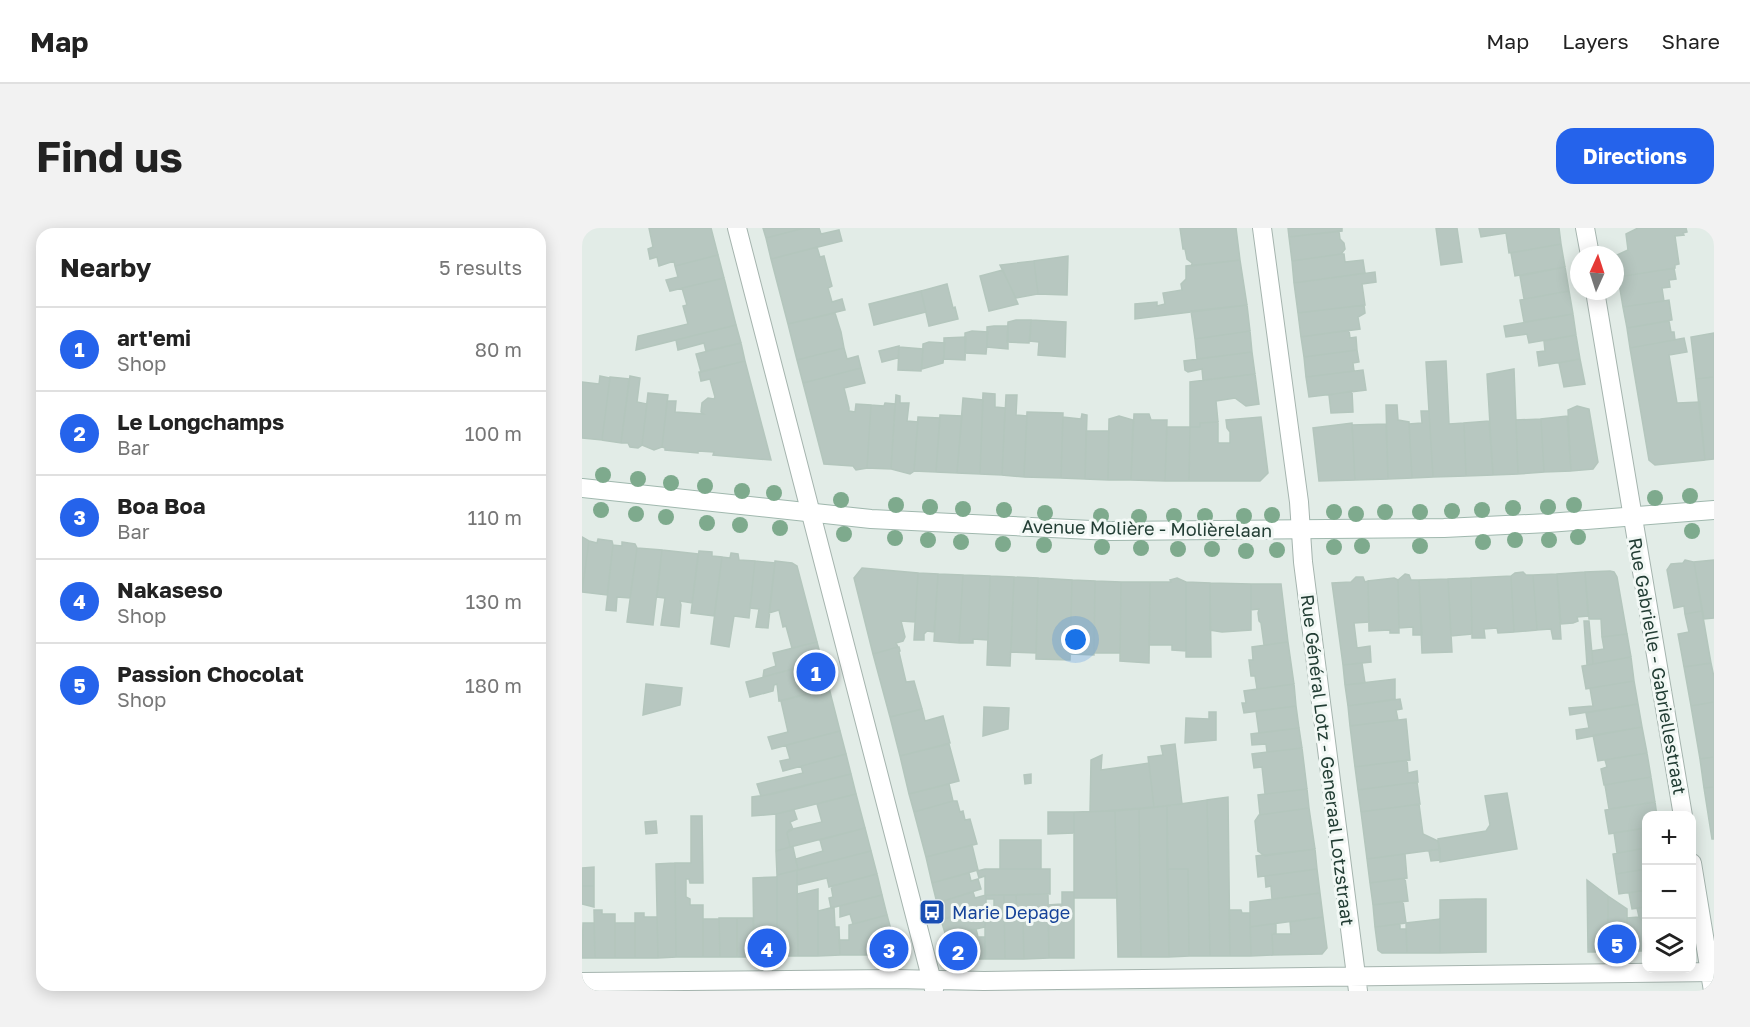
<!DOCTYPE html>
<meta charset="utf-8">
<style>
:root{--surface:#fff;--page:#f2f2f2;--text:#222;--muted:#767676;--line:#e0e0e0;--accent:#2563eb}
body{margin:0;font-family:"Golos Text",sans-serif;background:var(--page);color:var(--text)}
.controls{position:absolute;right:18px;bottom:18px;display:grid;overflow:hidden;border-radius:12px;box-shadow:0 3px 15px #0003}
.controls button{width:54px;height:54px;display:grid;place-items:center;padding:0;border:0;border-bottom:2px solid var(--line);background:var(--surface);color:var(--text);font:30px sans-serif}
.compass{position:absolute;left:988px;top:18px;width:54px;height:54px;border-radius:50%;background:var(--surface);box-shadow:0 3px 15px #0003;rotate:3deg}
.you{position:absolute;left:494px;top:412px;width:21px;height:21px;margin:-15px;border:4px solid #fff;border-radius:50%;background:#1a73e8;box-shadow:0 0 0 9px #1a73e833}
.badge{display:grid;place-items:center;width:39px;height:39px;border-radius:50%;background:var(--accent);color:#fff;font-size:20px;font-weight:700}
.pin{position:absolute;translate:-50% -50%;border:3px solid #fff;box-shadow:0 2px 6px #0006}
.list{margin:0;padding:0;list-style:none}
h2{display:flex;justify-content:space-between;align-items:center;height:78px;margin:0;padding:0 24px;font-size:26px}
h2 small{font-size:20px;font-weight:400;color:var(--muted)}
.list li{display:grid;grid-template-columns:39px 1fr auto;gap:18px;align-items:center;box-sizing:border-box;height:84px;padding:0 24px;border-top:2px solid var(--line)}
.list b{display:block;font-size:22px;white-space:nowrap}
.list p{margin:0;font-size:20px;white-space:nowrap;color:var(--muted)}
.list em{font-size:20px;font-style:normal;color:var(--muted)}
.icon{flex:none;width:33px;height:33px;fill:none;stroke:currentColor;stroke-width:2;stroke-linecap:round;stroke-linejoin:round}
.map{position:relative;flex:none;width:1132px;height:763px;overflow:hidden;border-radius:18px}
header{display:flex;align-items:center;gap:36px;box-sizing:border-box;height:84px;padding:0 30px;background:var(--surface);border-bottom:2px solid var(--line)}
header strong{font-size:28px}
nav{display:flex;gap:33px;margin-inline-start:auto;font-size:21px}
.intro{display:flex;align-items:center;justify-content:space-between;box-sizing:border-box;height:144px;padding:0 36px}
h1{margin:0;font-size:42px}
.button{padding:15px 27px;border-radius:18px;background:var(--accent);color:#fff;font-size:21px;font-weight:700}
main{display:flex;gap:36px;padding:0 36px}
aside{flex:1;background:var(--surface);border-radius:18px;box-shadow:0 3px 15px #0003}
.map>svg:first-child{display:block}
.building{fill:#b7c7c0;stroke:#b4c6bd;stroke-width:1.5}
.lines{fill:none;stroke-linecap:round;stroke-linejoin:round}
.street-casing{stroke:#a5b4ae;stroke-width:20}
.secondary-casing{stroke:#a0b8ae;stroke-width:20}
.street{stroke:#fff;stroke-width:18}
.secondary{stroke:#fff;stroke-width:18}
.tree{fill:#7eaa8d}
.labels{text-anchor:middle;dominant-baseline:central;stroke-width:6;stroke-linejoin:round;paint-order:stroke}
.street-label{font-size:18px;fill:#223d34;stroke:#f2f8f5}
.transit-label{font-size:18px;fill:#164399;stroke:#f2f8f5;text-anchor:start}
</style>
<header>
<strong>Map</strong>
<nav><a>Map</a><a>Layers</a><a>Share</a></nav>
</header>
<div class="intro"><h1>Find us</h1><a class="button">Directions</a></div>
<main>
<aside>
<h2>Nearby<small>5 results</small></h2>
<ul class="list">
<li><span class="badge">1</span><div><b>art'emi</b><p>Shop</p></div><em>80 m</em></li>
<li><span class="badge">2</span><div><b>Le Longchamps</b><p>Bar</p></div><em>100 m</em></li>
<li><span class="badge">3</span><div><b>Boa Boa</b><p>Bar</p></div><em>110 m</em></li>
<li><span class="badge">4</span><div><b>Nakaseso</b><p>Shop</p></div><em>130 m</em></li>
<li><span class="badge">5</span><div><b>Passion Chocolat</b><p>Shop</p></div><em>180 m</em></li>
</ul>
</aside>
<div class="map">
<svg width="1132" height="763" viewBox="0 0 1132 763">
<rect width="100%" height="100%" fill="#e2ece7"/>
<path class="building" d="M 67,0 L 129,0 L 136,27 L 93,38 L 92,33 L 77,38 L 75,29 L 68,31 L 66,21 L 71,19 Z
M 181,0 L 222,0 L 184,10 Z
M 222,0 L 237,0 L 239,6 L 257,2 L 260,13 L 189,31 L 184,10 Z
M 598,0 L 654,0 L 658,32 L 610,38 L 610,35 L 605,31 L 603,21 L 601,21 Z
M 706,0 L 760,0 L 760,3 L 707,9 Z
M 854,0 L 875,0 L 880,34 L 859,37 Z
M 897,0 L 977,0 L 979,16 L 927,25 L 924,5 L 899,9 Z
M 1056,0 L 1104,0 L 1105,4 L 1101,5 L 1102,7 L 1093,8 L 1097,36 L 1093,37 L 1093,40 L 1036,49 L 1033,28 L 1046,22 L 1044,6 Z
M 757,3 L 758,11 L 762,15 L 763,21 L 759,26 L 710,33 L 707,9 Z
M 979,16 L 983,39 L 933,48 L 929,25 Z
M 235,19 L 238,29 L 242,28 L 250,58 L 246,60 L 250,74 L 260,71 L 263,82 L 206,96 L 189,31 Z
M 759,26 L 762,26 L 763,34 L 781,32 L 783,45 L 712,55 L 710,33 Z
M 136,27 L 142,50 L 88,63 L 84,52 L 96,49 L 93,38 Z
M 486,28 L 485,67 L 456,66 L 452,33 Z
M 658,32 L 665,77 L 553,91 L 553,76 L 575,74 L 575,78 L 583,76 L 581,65 L 600,62 L 599,56 L 604,51 L 604,38 Z
M 452,33 L 456,66 L 434,70 L 418,37 Z
M 983,39 L 987,63 L 942,71 L 938,48 Z
M 1092,40 L 1094,51 L 1087,52 L 1088,59 L 1080,60 L 1082,73 L 1041,79 L 1036,49 Z
M 421,42 L 436,76 L 407,83 L 398,48 Z
M 793,44 L 794,54 L 780,56 L 783,77 L 716,85 L 712,55 Z
M 142,50 L 154,97 L 54,122 L 56,108 L 106,96 L 101,78 L 105,77 L 100,60 Z
M 365,56 L 371,80 L 373,79 L 376,91 L 347,98 L 339,63 Z
M 339,63 L 344,84 L 292,97 L 287,76 Z
M 987,63 L 991,86 L 942,94 L 938,72 Z
M 1087,72 L 1090,92 L 1045,100 L 1041,79 Z
M 665,77 L 668,103 L 613,111 L 609,83 Z
M 782,77 L 783,85 L 776,89 L 778,101 L 719,109 L 716,85 Z
M 253,85 L 259,104 L 262,120 L 215,132 L 206,96 Z
M 991,86 L 994,107 L 947,115 L 945,106 L 924,109 L 922,98 Z
M 434,92 L 449,92 L 447,115 L 425,114 L 426,94 Z
M 449,92 L 484,94 L 483,129 L 456,127 L 457,114 L 448,113 Z
M 1087,93 L 1089,104 L 1092,104 L 1093,112 L 1048,120 L 1045,100 Z
M 154,97 L 159,115 L 124,123 L 122,115 L 96,122 L 94,112 Z
M 412,98 L 426,98 L 426,121 L 405,119 L 405,99 Z
M 767,102 L 768,110 L 774,109 L 775,122 L 722,129 L 719,109 Z
M 390,103 L 406,104 L 404,126 L 383,125 L 383,105 Z
M 668,103 L 670,124 L 615,131 L 613,111 Z
M 1132,105 L 1132,149 L 1114,151 L 1109,109 Z
M 994,107 L 998,131 L 957,138 L 955,124 L 963,123 L 962,113 Z
M 384,109 L 383,132 L 362,131 L 362,110 Z
M 1102,110 L 1105,124 L 1087,127 L 1095,175 L 1118,174 L 1123,232 L 1073,237 L 1067,232 L 1048,120 Z
M 347,114 L 363,115 L 361,135 L 340,141 L 341,116 Z
M 159,115 L 163,133 L 119,144 L 114,126 Z
M 317,118 L 316,130 L 300,134 L 297,123 Z
M 317,119 L 341,121 L 339,143 L 316,142 Z
M 262,120 L 265,131 L 276,128 L 279,140 L 221,155 L 215,132 Z
M 775,122 L 777,134 L 771,135 L 772,143 L 724,149 L 722,129 Z
M 670,124 L 673,146 L 621,152 L 620,141 L 606,144 L 603,142 L 602,133 Z
M 998,131 L 1003,156 L 982,159 L 977,135 Z
M 163,133 L 189,232 L 131,227 L 132,224 L 116,223 L 116,225 L 83,222 L 83,220 L 80,219 L 85,173 L 94,173 L 93,184 L 122,186 L 119,184 L 120,175 L 126,170 L 132,171 L 133,169 L 128,151 L 119,153 L 117,144 Z
M 864,133 L 867,196 L 882,195 L 884,248 L 851,249 L 844,134 Z
M 279,140 L 283,155 L 262,160 L 267,180 L 267,183 L 273,184 L 274,176 L 289,177 L 285,240 L 274,242 L 271,238 L 242,236 L 221,155 Z
M 932,141 L 936,246 L 911,247 L 905,146 Z
M 781,142 L 784,162 L 727,169 L 724,149 Z
M 673,146 L 677,176 L 664,178 L 653,170 L 634,173 L 636,194 L 618,195 L 618,199 L 608,199 L 608,154 Z
M 18,148 L 28,150 L 20,212 L 0,210 L 0,154 L 17,156 Z
M 48,148 L 58,150 L 55,174 L 65,176 L 60,217 L 56,220 L 48,219 L 46,215 L 39,215 Z
M 28,149 L 47,151 L 39,215 L 20,212 Z
M 1132,149 L 1132,231 L 1123,232 L 1114,151 Z
M 770,163 L 771,184 L 749,185 L 747,167 Z
M 66,165 L 86,167 L 80,219 L 72,222 L 60,217 Z
M 401,165 L 413,166 L 413,179 L 423,180 L 420,247 L 398,246 Z
M 314,167 L 318,168 L 318,175 L 327,175 L 325,193 L 336,194 L 332,243 L 328,246 L 309,241 Z
M 424,167 L 435,167 L 434,187 L 445,188 L 442,249 L 420,247 Z
M 381,170 L 401,172 L 398,246 L 375,245 Z
M 303,175 L 313,176 L 309,241 L 285,240 L 289,177 L 302,178 Z
M 804,177 L 815,177 L 816,192 L 827,194 L 830,250 L 806,251 Z
M 995,178 L 1007,181 L 1016,234 L 1011,241 L 989,243 L 986,182 Z
M 839,183 L 847,183 L 851,249 L 830,250 L 827,196 L 840,195 Z
M 445,184 L 481,185 L 479,250 L 442,249 Z
M 500,186 L 505,187 L 503,251 L 479,250 L 481,189 L 499,191 Z
M 552,186 L 567,186 L 569,192 L 585,192 L 583,253 L 549,252 Z
M 358,187 L 380,188 L 375,245 L 354,244 Z
M 537,188 L 551,192 L 549,252 L 526,252 L 527,191 Z
M 985,188 L 989,243 L 962,244 L 959,191 Z
M 336,189 L 358,190 L 354,244 L 332,243 Z
M 679,189 L 686,245 L 678,253 L 607,253 L 608,199 L 618,199 L 618,195 L 636,194 L 636,215 L 648,215 L 648,204 L 645,200 L 644,192 Z
M 959,191 L 962,244 L 936,246 L 934,192 Z
M 907,193 L 911,247 L 884,248 L 882,195 Z
M 770,195 L 773,252 L 737,253 L 731,200 Z
M 804,196 L 806,251 L 773,252 L 770,197 Z
M 585,199 L 608,199 L 607,253 L 583,253 Z
M 504,203 L 527,203 L 526,252 L 503,251 Z
M 0,309 L 7,313 L 0,364 Z
M 16,311 L 30,313 L 31,317 L 25,367 L 0,364 L 7,313 L 15,315 Z
M 40,314 L 53,316 L 55,320 L 48,370 L 35,369 L 34,383 L 24,382 L 31,317 L 40,318 Z
M 55,320 L 80,322 L 71,397 L 45,394 Z
M 80,322 L 116,326 L 110,375 L 98,373 L 99,377 L 97,399 L 79,397 L 83,370 L 75,369 Z
M 117,323 L 130,324 L 130,328 L 140,329 L 132,388 L 109,385 Z
M 149,325 L 156,326 L 157,332 L 173,333 L 167,390 L 152,388 L 147,419 L 129,416 L 140,329 L 148,330 Z
M 1103,332 L 1112,334 L 1120,383 L 1103,386 L 1102,378 L 1092,380 L 1085,342 L 1089,336 L 1101,335 Z
M 1132,332 L 1132,390 L 1122,391 L 1112,334 Z
M 173,333 L 193,335 L 186,400 L 174,399 L 177,381 L 168,380 Z
M 193,333 L 210,335 L 215,338 L 235,414 L 210,420 L 204,398 L 201,399 L 197,382 L 187,385 Z
M 280,340 L 336,345 L 333,394 L 319,393 L 323,409 L 321,413 L 314,415 L 316,419 L 291,426 L 272,350 Z
M 1028,343 L 1032,344 L 1035,349 L 1045,406 L 1020,409 L 1019,391 L 1007,391 L 1003,344 Z
M 941,344 L 944,347 L 951,347 L 955,402 L 932,404 L 929,348 L 933,345 Z
M 1003,344 L 1006,388 L 995,389 L 996,393 L 991,395 L 979,396 L 975,346 Z
M 336,345 L 356,346 L 352,404 L 345,403 L 342,406 L 342,412 L 332,412 Z
M 356,346 L 381,347 L 377,415 L 352,413 Z
M 823,346 L 827,347 L 829,352 L 837,352 L 840,407 L 831,407 L 831,399 L 817,400 L 816,352 Z
M 975,346 L 979,411 L 971,411 L 969,401 L 955,402 L 951,347 Z
M 381,347 L 408,348 L 406,412 L 391,411 L 391,415 L 377,415 Z
M 408,348 L 432,349 L 428,438 L 405,437 Z
M 929,348 L 932,404 L 916,405 L 915,400 L 902,401 L 903,410 L 890,410 L 889,350 Z
M 432,349 L 456,350 L 454,425 L 429,424 Z
M 774,349 L 781,349 L 783,354 L 786,353 L 787,394 L 772,395 L 775,420 L 788,418 L 789,434 L 761,437 L 750,355 L 769,354 Z
M 456,350 L 490,352 L 488,432 L 454,431 Z
M 595,350 L 604,354 L 604,423 L 590,422 L 590,417 L 567,417 L 568,354 L 589,354 L 588,352 Z
M 812,350 L 816,352 L 817,405 L 808,405 L 808,402 L 787,403 L 786,353 Z
M 889,350 L 890,406 L 869,408 L 866,351 Z
M 866,351 L 870,424 L 840,425 L 837,352 Z
M 490,352 L 513,353 L 512,427 L 488,426 Z
M 513,353 L 539,354 L 538,425 L 512,425 Z
M 539,354 L 568,354 L 567,435 L 538,433 Z
M 604,354 L 628,355 L 629,429 L 604,429 Z
M 628,355 L 669,356 L 669,402 L 640,404 L 628,402 Z
M 669,356 L 699,356 L 706,414 L 682,417 L 679,395 L 677,393 L 676,385 L 677,381 L 669,382 Z
M 1120,383 L 1129,435 L 1102,439 L 1096,406 L 1107,404 L 1103,386 Z
M 1002,393 L 1007,393 L 1011,436 L 1005,437 Z
M 1045,406 L 1049,429 L 1011,436 L 1010,423 L 1022,421 L 1020,409 Z
M 235,414 L 240,433 L 181,449 L 182,442 L 194,438 L 191,425 Z
M 706,414 L 712,456 L 675,461 L 673,448 L 669,448 L 667,432 L 671,432 L 670,419 Z
M 316,419 L 317,419 L 318,423 L 317,424 L 324,454 L 332,453 L 340,481 L 308,489 L 291,426 Z
M 1049,429 L 1052,453 L 1004,461 L 1000,438 Z
M 240,433 L 247,460 L 197,473 L 195,456 L 192,457 L 191,463 L 168,469 L 164,454 Z
M 780,435 L 783,455 L 763,457 L 761,437 Z
M 1129,435 L 1132,449 L 1132,474 L 1109,478 L 1102,439 Z
M 813,451 L 813,471 L 766,478 L 763,457 Z
M 1052,453 L 1056,476 L 988,487 L 987,480 L 1011,478 L 1008,460 Z
M 64,456 L 100,460 L 98,477 L 61,487 Z
M 712,456 L 714,478 L 662,485 L 660,475 L 664,475 L 662,463 Z
M 247,460 L 258,503 L 190,521 L 186,509 L 206,504 L 199,473 Z
M 818,471 L 820,481 L 814,482 L 816,492 L 768,498 L 766,478 Z
M 1132,474 L 1132,529 L 1118,531 L 1109,478 Z
M 1056,476 L 1060,499 L 995,511 L 994,502 L 1007,500 L 1004,485 Z
M 714,478 L 717,500 L 677,505 L 674,483 Z
M 402,479 L 427,480 L 426,501 L 401,508 Z
M 340,481 L 343,493 L 361,488 L 368,515 L 318,528 L 308,489 Z
M 627,484 L 634,484 L 634,512 L 603,515 L 604,490 L 627,491 Z
M 824,491 L 828,532 L 773,539 L 768,498 Z
M 1060,499 L 1065,525 L 1016,533 L 1011,507 Z
M 717,500 L 720,520 L 685,524 L 684,516 L 670,517 L 669,506 Z
M 258,503 L 264,526 L 201,543 L 198,533 L 208,531 L 204,517 Z
M 367,516 L 377,553 L 327,566 L 318,528 Z
M 593,516 L 600,576 L 572,579 L 566,529 L 581,527 L 579,518 Z
M 720,520 L 725,561 L 683,566 L 680,539 L 672,540 L 670,526 Z
M 1065,525 L 1069,549 L 1022,557 L 1019,541 L 1025,539 L 1023,532 Z
M 264,526 L 269,546 L 179,568 L 175,556 L 221,545 L 219,538 Z
M 520,527 L 519,542 L 567,535 L 572,579 L 508,584 L 509,532 Z
M 1132,529 L 1132,559 L 1122,560 L 1118,531 Z
M 825,532 L 826,545 L 835,543 L 836,554 L 776,562 L 773,539 Z
M 269,546 L 274,566 L 194,586 L 170,588 L 170,569 L 191,566 Z
M 449,546 L 449,555 L 443,556 L 442,547 Z
M 1069,549 L 1073,574 L 1027,581 L 1023,557 Z
M 835,554 L 838,576 L 779,584 L 776,562 Z
M 367,556 L 371,573 L 332,584 L 327,566 Z
M 1132,559 L 1132,611 L 1130,611 L 1122,560 Z
M 725,561 L 727,580 L 678,587 L 676,567 Z
M 925,565 L 935,621 L 858,634 L 856,611 L 904,603 L 908,597 L 903,568 Z
M 274,566 L 283,600 L 208,619 L 205,605 L 207,602 L 240,594 L 235,576 Z
M 646,569 L 648,728 L 628,728 L 625,572 Z
M 625,572 L 628,728 L 607,728 L 606,641 L 585,641 L 585,578 Z
M 371,573 L 375,573 L 378,584 L 381,583 L 383,592 L 388,591 L 395,616 L 344,629 L 332,584 Z
M 1073,574 L 1075,588 L 1064,588 L 1064,600 L 1027,606 L 1023,582 Z
M 837,576 L 841,606 L 856,613 L 858,621 L 785,631 L 779,584 Z
M 585,578 L 587,729 L 559,729 L 557,581 Z
M 727,580 L 733,621 L 683,628 L 676,623 L 673,593 L 677,587 Z
M 557,581 L 559,729 L 536,729 L 533,583 Z
M 212,582 L 215,591 L 208,594 L 211,601 L 205,605 L 208,619 L 194,623 L 194,586 Z
M 533,583 L 535,670 L 492,670 L 492,584 Z
M 466,584 L 492,584 L 492,605 L 466,606 Z
M 109,588 L 120,588 L 121,655 L 108,655 L 107,651 L 104,651 L 104,669 L 108,671 L 108,677 L 121,677 L 121,729 L 94,729 L 93,635 L 109,635 Z
M 74,593 L 75,605 L 64,606 L 63,594 Z
M 283,600 L 289,623 L 216,642 L 214,631 L 241,623 L 238,612 Z
M 1064,600 L 1064,620 L 1035,625 L 1032,605 Z
M 418,612 L 459,612 L 459,641 L 418,641 Z
M 390,617 L 396,642 L 350,655 L 344,629 Z
M 208,619 L 211,619 L 216,642 L 195,647 L 194,623 Z
M 1064,620 L 1064,641 L 1034,646 L 1031,626 Z
M 733,621 L 735,641 L 676,649 L 674,628 Z
M 858,621 L 858,632 L 849,633 L 847,623 Z
M 289,623 L 295,646 L 247,659 L 245,650 L 215,657 L 215,642 Z
M 823,626 L 825,650 L 788,655 L 785,631 Z
M 93,635 L 94,729 L 76,730 L 74,636 Z
M 12,639 L 12,658 L 0,658 L 0,640 Z
M 403,641 L 468,641 L 468,666 L 403,667 L 403,648 L 397,650 L 395,643 Z
M 585,641 L 606,641 L 607,728 L 587,729 Z
M 735,641 L 738,665 L 690,671 L 689,658 L 684,659 L 683,648 Z
M 1064,641 L 1064,662 L 1037,666 L 1034,646 Z
M 215,642 L 216,728 L 195,728 L 195,647 Z
M 387,645 L 389,653 L 396,651 L 399,661 L 355,675 L 350,655 Z
M 295,646 L 300,667 L 249,680 L 247,670 L 251,669 L 249,658 Z
M 195,649 L 195,728 L 172,729 L 171,650 Z
M 823,650 L 826,673 L 791,677 L 788,655 Z
M 1005,652 L 1026,668 L 1026,724 L 1006,724 Z
M 0,658 L 12,658 L 12,679 L 0,676 Z
M 236,661 L 236,728 L 216,728 L 215,666 Z
M 1063,662 L 1064,679 L 1050,681 L 1047,665 Z
M 391,664 L 393,670 L 404,667 L 404,679 L 359,692 L 355,675 Z
M 480,664 L 492,664 L 492,730 L 467,730 L 466,677 L 480,676 Z
M 738,665 L 741,689 L 668,699 L 668,674 Z
M 466,666 L 467,730 L 442,731 L 441,691 L 435,690 L 434,667 Z
M 300,667 L 305,687 L 271,696 L 268,686 L 258,689 L 258,678 Z
M 404,667 L 422,667 L 423,731 L 403,731 L 403,683 L 412,683 L 412,671 L 404,671 Z
M 422,667 L 434,667 L 435,690 L 441,691 L 442,731 L 423,731 Z
M 1026,668 L 1045,681 L 1045,723 L 1026,724 Z
M 894,671 L 904,671 L 904,724 L 858,725 L 858,672 Z
M 821,673 L 824,695 L 793,699 L 791,677 Z
M 252,679 L 253,699 L 257,699 L 258,727 L 236,728 L 236,683 Z
M 1063,679 L 1064,679 L 1064,697 L 1057,689 L 1055,680 Z
M 12,682 L 20,682 L 20,686 L 33,686 L 33,730 L 13,730 Z
M 390,682 L 393,682 L 395,689 L 404,687 L 403,699 L 364,708 L 359,692 Z
M 647,682 L 659,682 L 660,685 L 668,685 L 669,728 L 648,728 Z
M 53,685 L 62,685 L 62,689 L 75,689 L 76,730 L 53,730 Z
M 305,687 L 314,720 L 309,727 L 258,727 L 257,712 L 267,712 L 267,697 Z
M 741,689 L 745,720 L 740,726 L 691,727 L 690,706 L 709,706 L 708,694 Z
M 1057,689 L 1064,697 L 1064,723 L 1045,723 L 1045,690 Z
M 137,690 L 155,690 L 155,729 L 138,729 Z
M 155,690 L 171,690 L 172,729 L 155,729 Z
M 121,691 L 137,691 L 138,729 L 121,729 Z
M 858,691 L 858,725 L 825,725 L 824,695 Z
M 1,695 L 12,695 L 13,730 L 0,730 Z
M 33,695 L 53,695 L 53,730 L 33,730 Z
M 689,696 L 694,696 L 694,705 L 690,706 L 691,727 L 669,728 L 668,699 Z
M 818,696 L 818,701 L 824,701 L 825,725 L 800,725 L 796,722 L 793,699 Z
M 394,701 L 396,709 L 403,709 L 403,731 L 376,731 L 368,723 L 364,708 Z"/>
<g class="lines">
<g class="street-casing">
<path id="street" d="M 155,0 L 352,761
M 680,0 L 717,274 L 721,334 L 776,763
M 1003,0 L 1008,27
M 1013,63 L 1101,588
M 1110,635 L 1131,763
M 0,754 L 314,751 L 402,753 L 1132,744"/>
</g>
<g class="secondary-casing">
<path id="secondary" d="M 0,260 L 289,291 L 529,303 L 862,300 L 966,295 L 1132,282"/>
</g>
<use href="#street" class="street"/>
<use href="#secondary" class="secondary"/>
</g>
<g class="tree">
<circle cx="21" cy="247" r="8"/>
<circle cx="56" cy="251" r="8"/>
<circle cx="89" cy="255" r="8"/>
<circle cx="123" cy="258" r="8"/>
<circle cx="160" cy="263" r="8"/>
<circle cx="192" cy="265" r="8"/>
<circle cx="1108" cy="268" r="8"/>
<circle cx="1073" cy="270" r="8"/>
<circle cx="259" cy="272" r="8"/>
<circle cx="314" cy="277" r="8"/>
<circle cx="992" cy="277" r="8"/>
<circle cx="348" cy="279" r="8"/>
<circle cx="966" cy="279" r="8"/>
<circle cx="931" cy="280" r="8"/>
<circle cx="381" cy="281" r="8"/>
<circle cx="19" cy="282" r="8"/>
<circle cx="422" cy="282" r="8"/>
<circle cx="900" cy="282" r="8"/>
<circle cx="870" cy="283" r="8"/>
<circle cx="752" cy="284" r="8"/>
<circle cx="803" cy="284" r="8"/>
<circle cx="838" cy="284" r="8"/>
<circle cx="463" cy="285" r="8"/>
<circle cx="54" cy="286" r="8"/>
<circle cx="774" cy="286" r="8"/>
<circle cx="690" cy="287" r="8"/>
<circle cx="519" cy="288" r="8"/>
<circle cx="592" cy="288" r="8"/>
<circle cx="623" cy="288" r="8"/>
<circle cx="662" cy="288" r="8"/>
<circle cx="84" cy="289" r="8"/>
<circle cx="557" cy="289" r="8"/>
<circle cx="125" cy="295" r="8"/>
<circle cx="158" cy="297" r="8"/>
<circle cx="198" cy="300" r="8"/>
<circle cx="1110" cy="303" r="8"/>
<circle cx="262" cy="306" r="8"/>
<circle cx="996" cy="309" r="8"/>
<circle cx="313" cy="310" r="8"/>
<circle cx="346" cy="312" r="8"/>
<circle cx="933" cy="312" r="8"/>
<circle cx="967" cy="312" r="8"/>
<circle cx="379" cy="314" r="8"/>
<circle cx="901" cy="314" r="8"/>
<circle cx="421" cy="316" r="8"/>
<circle cx="462" cy="317" r="8"/>
<circle cx="780" cy="318" r="8"/>
<circle cx="838" cy="318" r="8"/>
<circle cx="520" cy="319" r="8"/>
<circle cx="752" cy="319" r="8"/>
<circle cx="559" cy="320" r="8"/>
<circle cx="596" cy="321" r="8"/>
<circle cx="630" cy="321" r="8"/>
<circle cx="695" cy="322" r="8"/>
<circle cx="664" cy="323" r="8"/>
</g>
<defs>
<g id="bus-square" transform="scale(1.35)"><rect x="-9" y="-9" width="18" height="18" rx="4" fill="#1a4fb4" stroke="#f2f8f5"/><path d="M-5-6H5V4H4V6H2V4H-2V6H-4V4H-5ZM-3.5-4V0h7V-4ZM-3.5 1.2v1.5H-2V1.2ZM2 1.2v1.5H3.5V1.2Z" fill="#fff"/></g>
</defs>
<g fill-rule="evenodd">
<use href="#bus-square" x="350" y="684"/>
</g>
<g class="labels">
<g class="street-label">
<text transform="translate(565 300) rotate(1)">Avenue Molière - Molièrelaan</text>
<text transform="translate(1076 438) rotate(80)">Rue Gabrielle - Gabriellestraat</text>
<text transform="translate(746 532) rotate(83)">Rue Général Lotz - Generaal Lotzstraat</text>
</g>
<g class="transit-label">
<text x="370" y="684">Marie Depage</text>
</g>
</g>
</svg>
<div class="controls">
<button>+</button>
<button>−</button>
<button><svg class="icon" aria-label="layers" viewBox="0 0 24 24"><path d="M12 4l9 5-9 5-9-5zM3 14l9 5 9-5"/></svg></button>
</div>
<svg class="compass" viewBox="-18 -18 36 36"><path d="M0-13l5 13h-10z" fill="#e53935"/><path d="M0 13l5-13h-10z" fill="#767676"/></svg>
<div class="you"></div>
<div class="pin badge" style="left:234px;top:444px">1</div>
<div class="pin badge" style="left:376px;top:723px">2</div>
<div class="pin badge" style="left:307px;top:721px">3</div>
<div class="pin badge" style="left:185px;top:720px">4</div>
<div class="pin badge" style="left:1035px;top:716px">5</div>
</div>
</main>
